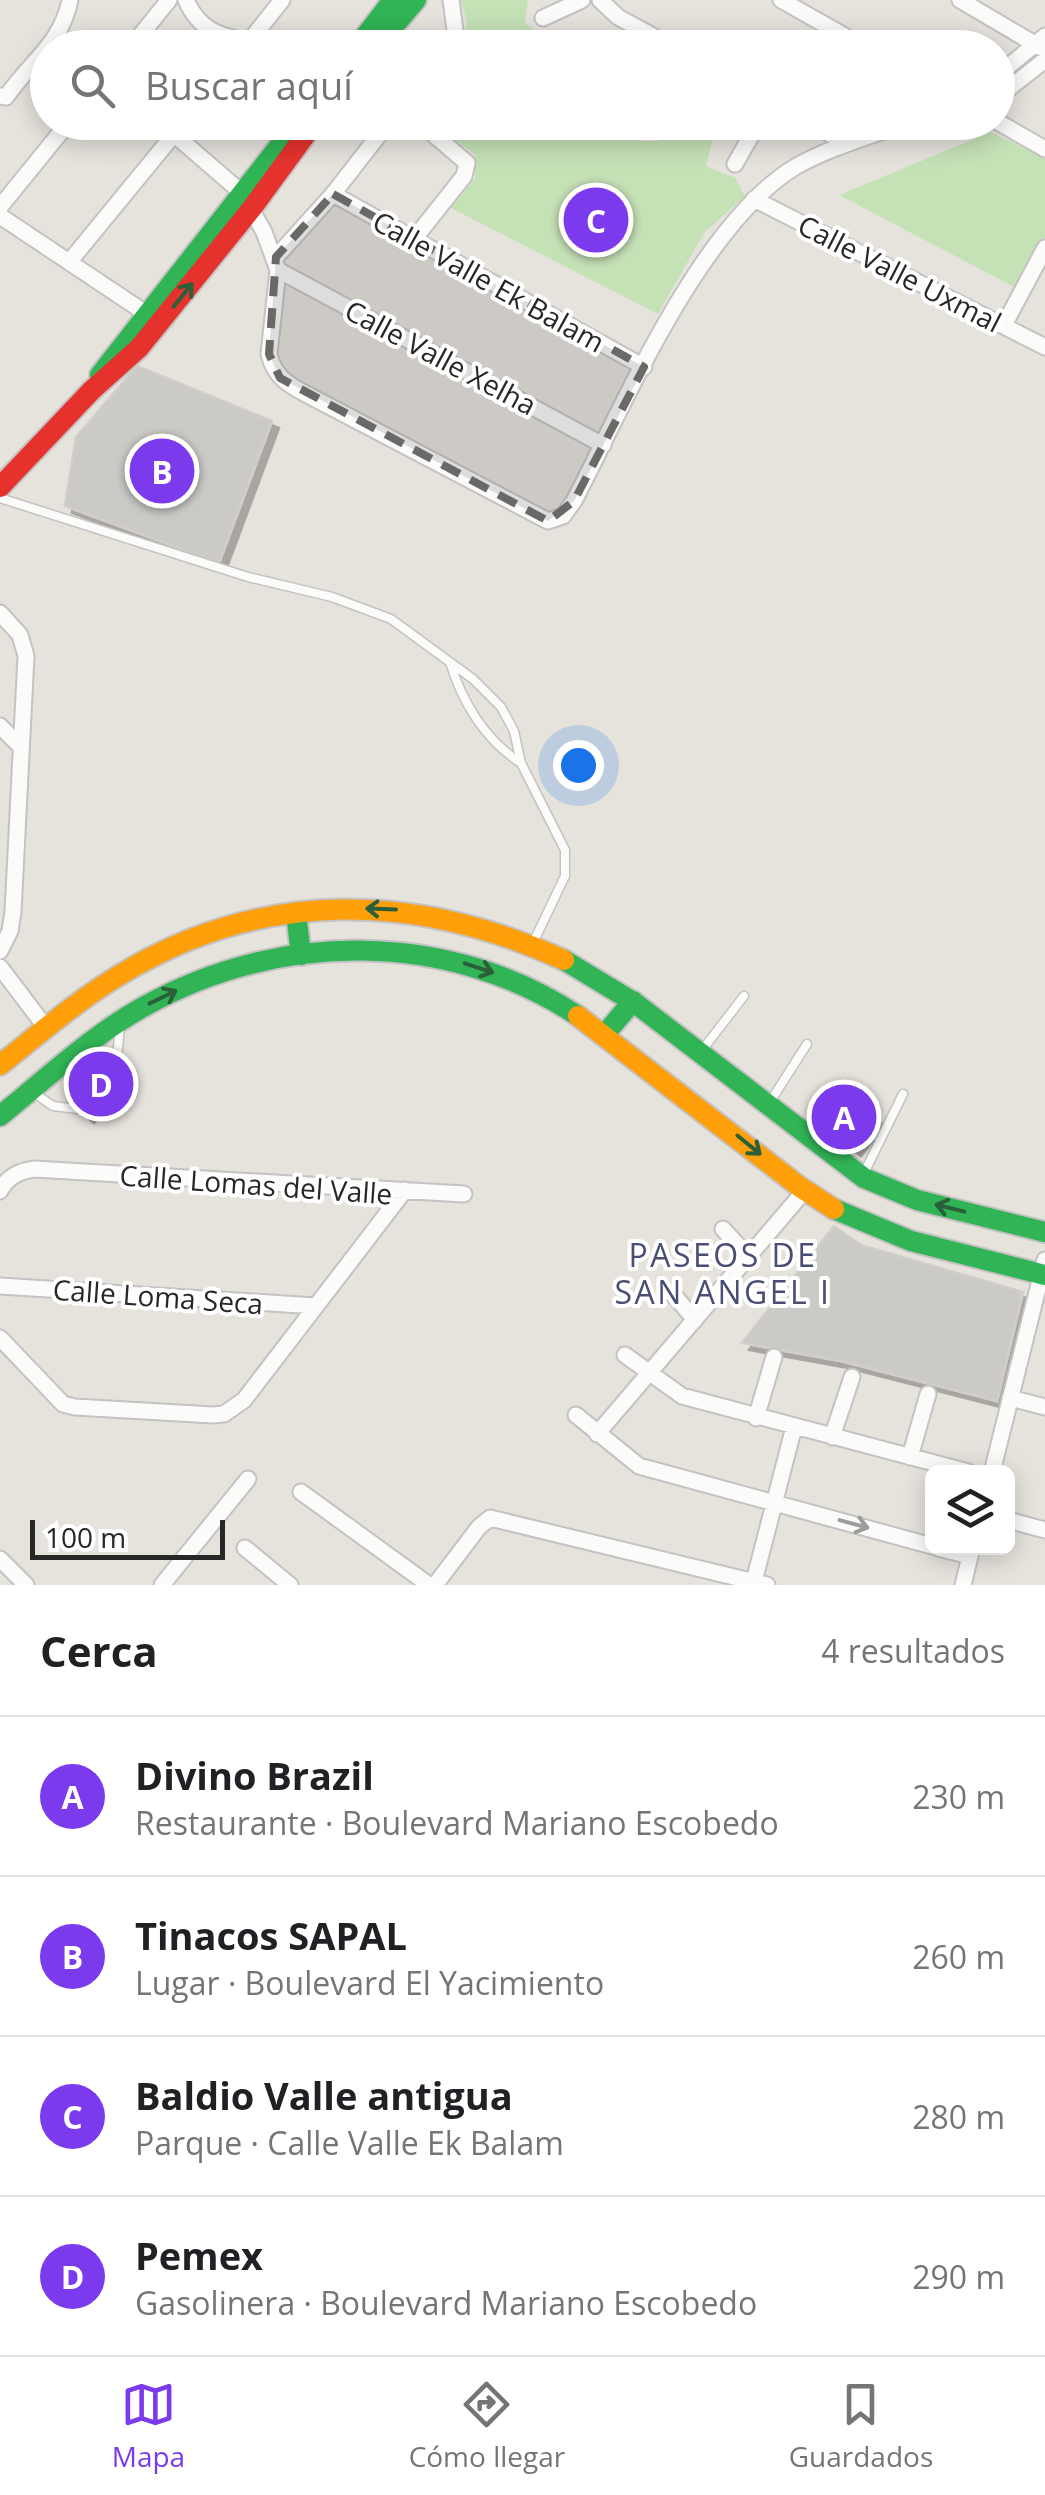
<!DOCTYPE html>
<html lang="es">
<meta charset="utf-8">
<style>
:root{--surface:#fff;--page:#f2f2f2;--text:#202124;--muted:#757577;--line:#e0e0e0;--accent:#7c3aed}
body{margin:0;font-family:"Open Sans",sans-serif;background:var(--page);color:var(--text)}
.controls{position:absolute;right:30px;bottom:30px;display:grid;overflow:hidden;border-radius:15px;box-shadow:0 5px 25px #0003}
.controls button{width:90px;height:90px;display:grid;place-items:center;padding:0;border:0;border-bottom:2px solid var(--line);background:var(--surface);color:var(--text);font:50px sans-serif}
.scale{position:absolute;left:30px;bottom:25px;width:195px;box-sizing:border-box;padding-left:10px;border:5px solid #272727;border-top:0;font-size:28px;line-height:35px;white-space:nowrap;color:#272727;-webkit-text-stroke:8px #fff;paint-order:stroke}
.you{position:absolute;left:578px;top:765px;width:35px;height:35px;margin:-25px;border:8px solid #fff;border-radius:50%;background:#1a73e8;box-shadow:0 0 0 15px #1a73e833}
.badge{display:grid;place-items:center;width:65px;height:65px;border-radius:50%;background:var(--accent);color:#fff;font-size:32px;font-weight:700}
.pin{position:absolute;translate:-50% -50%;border:5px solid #fff;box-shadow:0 2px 10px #0006}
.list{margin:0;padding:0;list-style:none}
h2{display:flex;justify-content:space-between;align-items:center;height:130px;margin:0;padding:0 40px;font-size:42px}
h2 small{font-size:32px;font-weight:400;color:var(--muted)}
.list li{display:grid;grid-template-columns:65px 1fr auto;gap:30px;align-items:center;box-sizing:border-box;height:160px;padding:0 40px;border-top:2px solid var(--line)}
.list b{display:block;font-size:38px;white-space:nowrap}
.list p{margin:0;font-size:32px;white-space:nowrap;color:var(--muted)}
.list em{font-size:32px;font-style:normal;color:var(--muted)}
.icon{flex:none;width:55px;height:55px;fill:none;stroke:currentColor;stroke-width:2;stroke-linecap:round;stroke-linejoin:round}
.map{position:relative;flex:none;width:1045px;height:1585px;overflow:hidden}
.search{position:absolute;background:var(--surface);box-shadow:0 5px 25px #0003;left:30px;right:30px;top:30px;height:110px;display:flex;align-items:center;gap:25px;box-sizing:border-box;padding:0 35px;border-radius:55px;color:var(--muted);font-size:38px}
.sheet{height:770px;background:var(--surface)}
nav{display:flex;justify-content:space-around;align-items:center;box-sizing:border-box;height:140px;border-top:2px solid var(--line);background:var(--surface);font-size:28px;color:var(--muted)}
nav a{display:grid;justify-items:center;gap:5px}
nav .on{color:var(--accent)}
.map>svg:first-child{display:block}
.green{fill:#c5e1b6}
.building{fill:#cccac6;stroke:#d0cec9;stroke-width:2.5;filter:url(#shadow)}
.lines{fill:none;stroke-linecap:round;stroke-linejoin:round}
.lane-casing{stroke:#c4c2c2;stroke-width:11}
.street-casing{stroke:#c4c2c2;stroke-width:19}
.fast-casing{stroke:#c4c2c2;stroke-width:24}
.slow-casing{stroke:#c4c2c2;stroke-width:24}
.jam-casing{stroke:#c4c2c2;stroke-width:24}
.lane{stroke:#fbfbfa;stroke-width:8}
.street{stroke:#fbfbfa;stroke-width:15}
.fast{stroke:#30b455;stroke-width:20}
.slow{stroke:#ff9f0a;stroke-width:20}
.jam{stroke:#e5322d;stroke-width:20}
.oneway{stroke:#2b5f39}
.oneway2{stroke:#9c9c9b}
.marked{fill:#6a6967;fill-opacity:0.2;stroke:#6a6967;stroke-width:8;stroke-dasharray:20 12;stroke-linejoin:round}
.labels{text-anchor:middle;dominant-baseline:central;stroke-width:8;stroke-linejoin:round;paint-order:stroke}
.street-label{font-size:28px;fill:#272727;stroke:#fff}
.quarter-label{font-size:32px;letter-spacing:2.5px;fill:#4a4e75;stroke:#fff}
</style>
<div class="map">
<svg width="1045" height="1585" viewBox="0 0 1045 1585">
<defs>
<filter id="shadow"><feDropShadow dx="7" dy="7" stdDeviation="0" flood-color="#0004"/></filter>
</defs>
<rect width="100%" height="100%" fill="#e6e3dd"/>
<path class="green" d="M 461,0 L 528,0 L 525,23 L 555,47 L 461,47 L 467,23 Z
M 434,123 L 621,123 L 640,141 L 659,141 L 666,123 L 687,123 L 713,138 L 706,166 L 735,178 L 745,196 L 704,233 L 658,314 L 451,208 L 475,178 L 475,155 Z
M 991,132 L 1045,158 L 1045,238 L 1018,289 L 839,195 Z"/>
<path class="building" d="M 137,366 L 272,421 L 219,563 L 65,506 L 76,437 Z
M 107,1061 L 122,1073 L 87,1116 L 72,1104 Z
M 834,1085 L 878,1119 L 854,1149 L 810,1115 Z
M 834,1226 L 861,1245 L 1023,1292 L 997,1401 L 841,1361 L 742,1343 Z"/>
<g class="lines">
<g class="lane-casing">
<path id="lane" d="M 0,498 L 248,577 L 332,597 L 391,619 L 473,679 L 501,707 L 514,731 L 521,763 L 565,850 L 565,876 L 533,943
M 450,662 C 462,702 485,740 521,763
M 703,1049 L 744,996
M 116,1067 L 120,1027
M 31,1091 L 53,1106 L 78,1109
M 770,1102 L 807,1044
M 864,1173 L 903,1094"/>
</g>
<g class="street-casing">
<path id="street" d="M 186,0 C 199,30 219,36 249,42
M 600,0 L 618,17 L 675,48
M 781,0 L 866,48
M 960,0 L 1045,50
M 543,18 L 582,0
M 130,48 L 169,0
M 244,48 L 282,0
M 447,48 L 455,30 L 451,0
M 998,75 L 1045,36
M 0,96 L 6,97 C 31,61 61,44 70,0
M 998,97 L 1045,60
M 160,122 L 242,193 L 264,232 L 278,270 L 269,354 C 274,376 287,384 306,394 L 548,521 L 563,516 L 574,501 C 625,403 700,225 795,167 C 830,147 871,136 909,122
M 810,122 L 846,144
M 998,122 L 1045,149
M 648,126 L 650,122
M 735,164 L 759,122
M 333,194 L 644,367
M 754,199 L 1045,347
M 0,207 L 69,122
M 0,216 L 153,318
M 414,239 L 464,176 L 467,163 L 419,122
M 276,257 L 333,194 L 389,122
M 70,261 L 184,122
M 278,270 L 603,445
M 1004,325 L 1045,248
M 0,613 L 20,635 L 26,656 L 13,912 L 10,931 L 0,951
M 0,726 L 21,747
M 0,967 L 47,1029
M 0,1191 C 7,1177 19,1171 34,1169 L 464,1194
M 723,1229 L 747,1255
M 0,1286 L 316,1306
M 673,1294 L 695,1320
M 0,1338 L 63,1404 L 75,1407 L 213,1415 L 224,1414 L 244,1400 L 405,1190
M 625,1355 L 682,1396 L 968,1472
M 1010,1398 L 1045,1407
M 576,1415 L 639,1466 L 932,1546
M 756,1418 L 774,1357
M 597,1434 L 806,1189
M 832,1437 L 852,1377
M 910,1457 L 928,1394
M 992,1472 L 1045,1260
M 301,1492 L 429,1585
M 1008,1520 L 1045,1530
M 245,1548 L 290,1585
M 938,1548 L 970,1556
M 0,1559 L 26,1585
M 162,1585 L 248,1479
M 435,1585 L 479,1527 L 490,1518 L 767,1585
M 753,1585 L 794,1427
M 963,1585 L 972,1548"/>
</g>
<g class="fast-casing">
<path id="fast" d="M 356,48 L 393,0
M 375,48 L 416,0
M 100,375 L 298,122
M 296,913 L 301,955
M 564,960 L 635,1003 L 864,1178 L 917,1200 L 1045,1232
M 605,1034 L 633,1001
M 0,1116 C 47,1078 92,1035 145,1006 C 279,931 449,930 578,1016
M 834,1209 L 911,1241 L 1045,1275"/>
</g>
<g class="slow-casing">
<path id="slow" d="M 578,1016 L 800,1187 L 834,1209
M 0,1065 C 40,1033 79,999 123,973 C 265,888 417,893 564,960"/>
</g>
<g class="jam-casing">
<path id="jam" d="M 0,487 L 92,390 L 139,348 L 252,208 L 315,122"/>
</g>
<use href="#lane" class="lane"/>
<use href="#street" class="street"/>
<use href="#fast" class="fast"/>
<use href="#slow" class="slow"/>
<use href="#jam" class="jam"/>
</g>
<defs><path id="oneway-shaft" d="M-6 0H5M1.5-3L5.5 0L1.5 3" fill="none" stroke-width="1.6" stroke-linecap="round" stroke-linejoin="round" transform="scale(2.5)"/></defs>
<g class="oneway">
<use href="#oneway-shaft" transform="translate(183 295) rotate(-51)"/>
<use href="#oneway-shaft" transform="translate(381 909) rotate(-178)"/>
<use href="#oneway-shaft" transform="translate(479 968) rotate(18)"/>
<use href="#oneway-shaft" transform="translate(163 997) rotate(-26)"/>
<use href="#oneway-shaft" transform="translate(749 1145) rotate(39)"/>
<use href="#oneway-shaft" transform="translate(950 1208) rotate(-166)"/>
</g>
<use class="oneway2" href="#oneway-shaft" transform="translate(854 1524) rotate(15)"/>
<path class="marked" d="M 333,194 L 644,367 L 574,501 L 548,521 L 280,378 L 269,354 L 276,257 Z"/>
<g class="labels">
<g class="street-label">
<text transform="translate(900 273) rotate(27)">Calle Valle Uxmal</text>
<text transform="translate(489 281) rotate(29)">Calle Valle Ek Balam</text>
<text transform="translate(441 357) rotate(28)">Calle Valle Xelha</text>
<text transform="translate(256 1184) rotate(4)">Calle Lomas del Valle</text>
<text transform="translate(158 1296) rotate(4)">Calle Loma Seca</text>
</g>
<g class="quarter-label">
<text x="723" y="1254">PASEOS DE<tspan x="723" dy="37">SAN ANGEL I</tspan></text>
</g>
</g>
</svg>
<div class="controls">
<button><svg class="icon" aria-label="layers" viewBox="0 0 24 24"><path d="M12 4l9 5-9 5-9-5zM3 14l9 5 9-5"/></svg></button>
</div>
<div class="scale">100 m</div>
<div class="you"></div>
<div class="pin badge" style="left:844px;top:1117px">A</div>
<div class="pin badge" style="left:162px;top:471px">B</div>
<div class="pin badge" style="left:596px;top:220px">C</div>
<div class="pin badge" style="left:101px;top:1084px">D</div>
<div class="search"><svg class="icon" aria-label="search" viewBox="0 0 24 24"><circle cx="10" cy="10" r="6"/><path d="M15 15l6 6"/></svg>Buscar aquí</div>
</div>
<section class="sheet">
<h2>Cerca<small>4 resultados</small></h2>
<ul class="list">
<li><span class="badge">A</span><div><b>Divino Brazil</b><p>Restaurante · Boulevard Mariano Escobedo</p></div><em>230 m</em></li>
<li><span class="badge">B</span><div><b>Tinacos SAPAL</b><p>Lugar · Boulevard El Yacimiento</p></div><em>260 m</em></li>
<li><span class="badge">C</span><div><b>Baldio Valle antigua</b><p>Parque · Calle Valle Ek Balam</p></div><em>280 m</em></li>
<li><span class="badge">D</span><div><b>Pemex</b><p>Gasolinera · Boulevard Mariano Escobedo</p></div><em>290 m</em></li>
</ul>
</section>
<nav>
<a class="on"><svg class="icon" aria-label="map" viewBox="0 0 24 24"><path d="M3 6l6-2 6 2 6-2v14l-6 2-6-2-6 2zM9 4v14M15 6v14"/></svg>Mapa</a>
<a><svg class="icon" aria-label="directions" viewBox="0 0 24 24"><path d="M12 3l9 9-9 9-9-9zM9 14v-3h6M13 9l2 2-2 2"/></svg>Cómo llegar</a>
<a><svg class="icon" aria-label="saved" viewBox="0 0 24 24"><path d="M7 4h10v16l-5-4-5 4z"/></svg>Guardados</a>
</nav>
